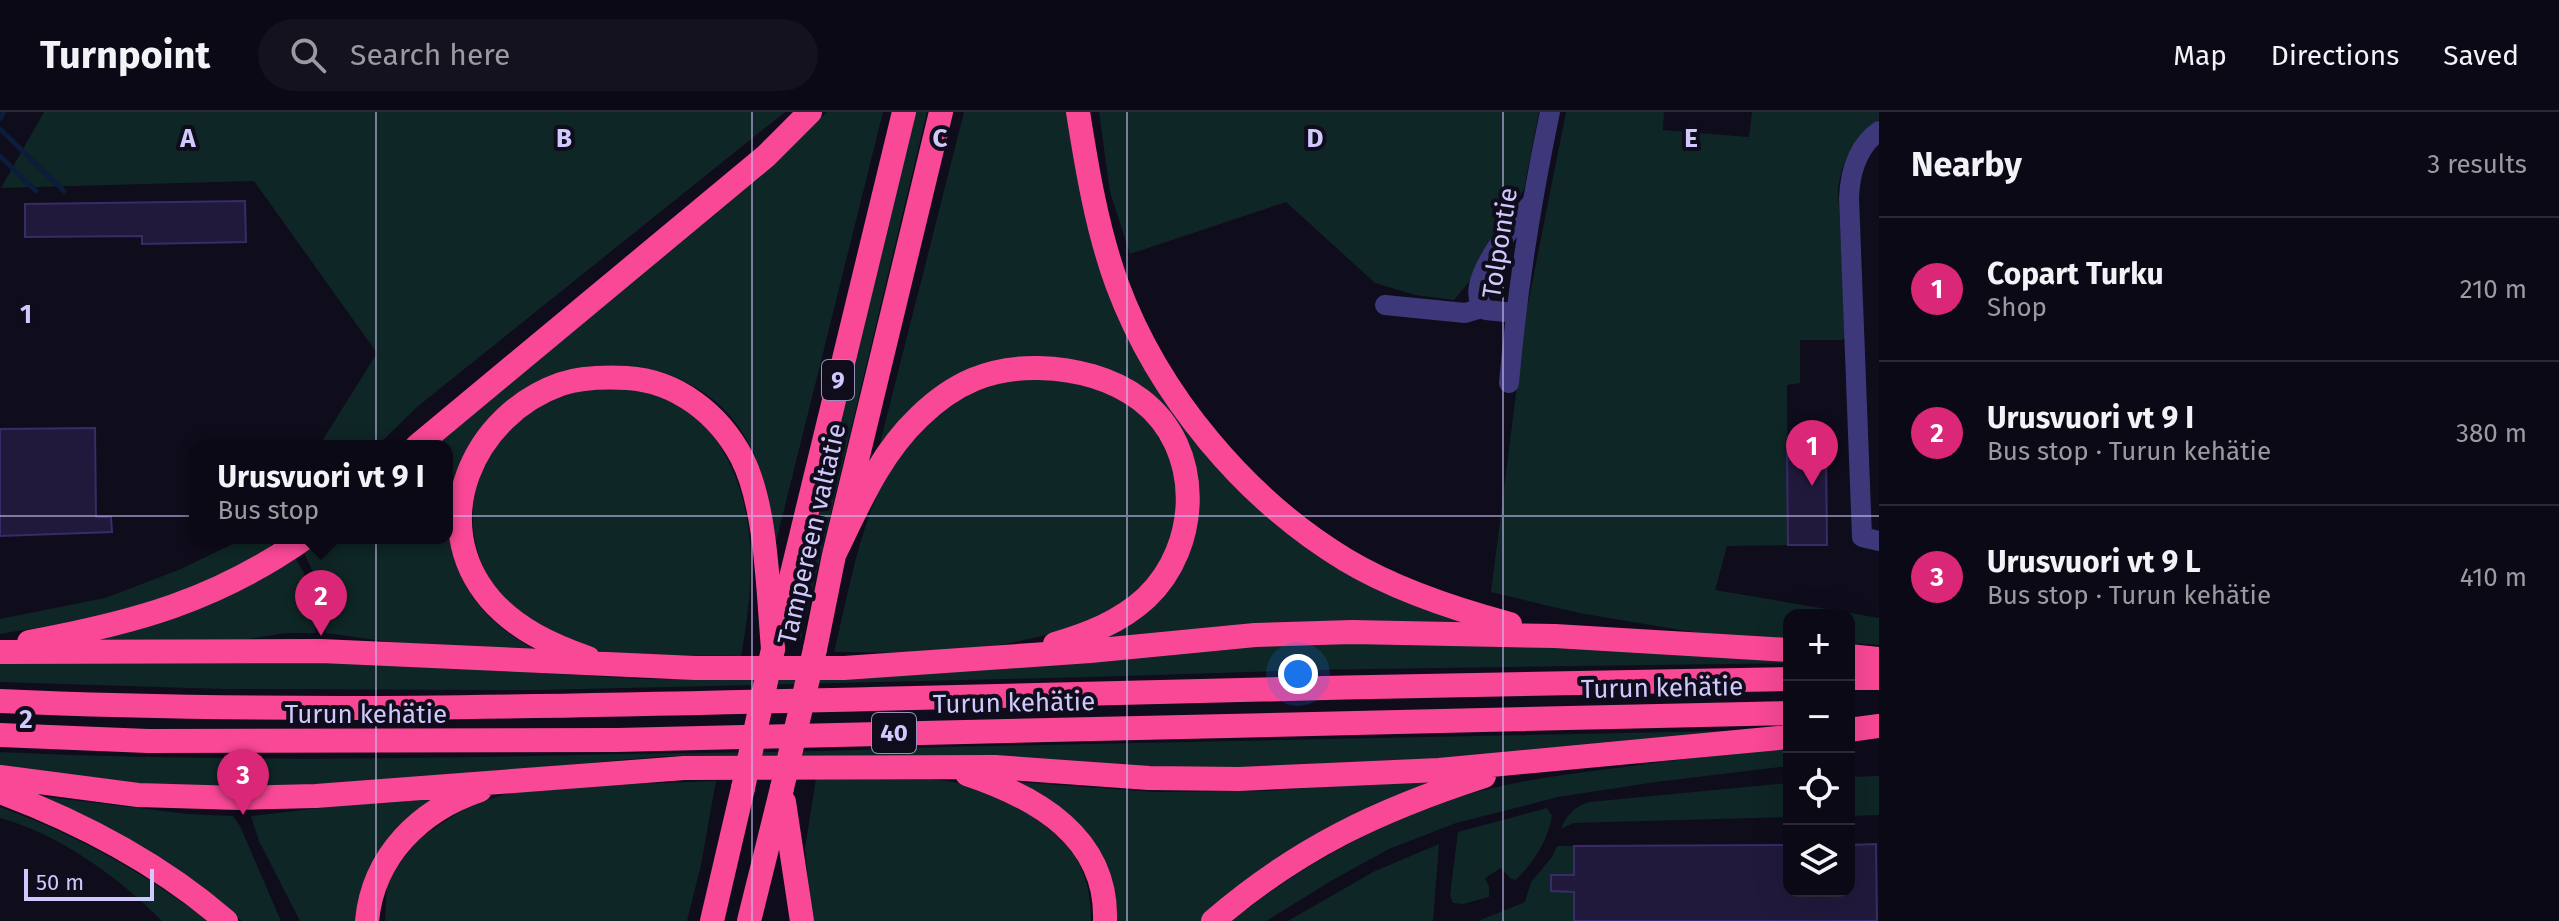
<!DOCTYPE html>
<meta charset="utf-8">
<style>
:root{--surface:#0b0915;--page:#14121e;--text:#f1f3f6;--muted:#9a9aa0;--line:#2b2a34;--accent:#db2777}
body{margin:0;font-family:"Fira Sans",sans-serif;background:var(--page);color:var(--text)}
.controls{position:absolute;right:24px;bottom:24px;display:grid;overflow:hidden;border-radius:16px;box-shadow:0 8px 32px #0002}
.controls button{width:72px;height:72px;display:grid;place-items:center;padding:0;border:0;border-bottom:2px solid var(--line);background:var(--surface);color:var(--text);font:40px sans-serif}
.scale{position:absolute;left:24px;bottom:20px;width:130px;box-sizing:border-box;padding-left:8px;border:4px solid #d0c9fd;border-top:0;font-size:22px;line-height:28px;white-space:nowrap;color:#d0c9fd;-webkit-text-stroke:6px #0f0c1c;paint-order:stroke}
.you{position:absolute;left:1298px;top:562px;width:28px;height:28px;margin:-20px;border:6px solid #fff;border-radius:50%;background:#1a73e8;box-shadow:0 0 0 12px #1a73e833}
.badge{display:grid;place-items:center;width:52px;height:52px;border-radius:50%;background:var(--accent);color:#fff;font-size:26px;font-weight:700}
.pin{position:absolute;translate:-50% -66px;filter:drop-shadow(0 2px 4px #0008)}
.pin::after{content:'';position:absolute;top:42px;width:28px;height:24px;background:inherit;clip-path:polygon(0 0,100% 0,50% 100%)}
.popup{position:absolute;left:189px;top:328px;width:264px;height:104px;box-sizing:border-box;display:grid;place-content:center;border-radius:16px;background:var(--surface);filter:drop-shadow(0 2px 6px #0005);font-size:26px;white-space:nowrap;color:var(--muted)}
.popup b{font-size:30px;color:var(--text)}
.popup::after{content:'';position:absolute;left:50%;top:100%;margin-left:-16px;border:16px solid transparent;border-top-color:var(--surface)}
.list{margin:0;padding:0;list-style:none}
h2{display:flex;justify-content:space-between;align-items:center;height:104px;margin:0;padding:0 32px;font-size:34px}
h2 small{font-size:26px;font-weight:400;color:var(--muted)}
.list li{display:grid;grid-template-columns:52px 1fr auto;gap:24px;align-items:center;box-sizing:border-box;height:144px;padding:0 32px;border-top:2px solid var(--line)}
.list b{display:block;font-size:30px;white-space:nowrap}
.list p{margin:0;font-size:26px;white-space:nowrap;color:var(--muted)}
.list em{font-size:26px;font-style:normal;color:var(--muted)}
.icon{flex:none;width:44px;height:44px;fill:none;stroke:currentColor;stroke-width:2;stroke-linecap:round;stroke-linejoin:round}
.map{position:relative;flex:none;width:1879px;height:809px;overflow:hidden}
header{display:flex;align-items:center;gap:48px;box-sizing:border-box;height:112px;padding:0 40px;background:var(--surface);border-bottom:2px solid var(--line)}
header strong{font-size:38px}
nav{display:flex;gap:44px;margin-inline-start:auto;font-size:28px}
.search{width:560px;height:72px;background:var(--page);display:flex;align-items:center;gap:20px;box-sizing:border-box;padding:0 28px;border-radius:44px;color:var(--muted);font-size:30px}
main{display:flex}
aside{flex:1;background:var(--surface)}
.map>svg:first-child{display:block}
.green{fill:#0f2626}
.lines{fill:none;stroke-linecap:round;stroke-linejoin:round}
.stream{stroke:#0c1c3b;stroke-width:5}
.building{fill:#21193c;stroke:#392b67;stroke-width:2}
.minor{stroke:#3d387a;stroke-width:20}
.highway{stroke:#f94896;stroke-width:24}
.highway-bridge{stroke:#f94896;stroke-width:24}
.grid{fill:none;stroke:#d0c9fd;stroke-width:2;stroke-opacity:0.55}
.labels{text-anchor:middle;dominant-baseline:central;stroke-width:8;stroke-linejoin:round;paint-order:stroke}
.shield{fill:#0f0c1c;stroke:#9690ba;stroke-width:2}
.shield-label{font-size:24px;font-weight:bold;fill:#d0c9fd}
.street-label{font-size:26px;fill:#d0c9fd;stroke:#0f0c1c}
.grid-label{font-size:26px;text-anchor:middle;font-weight:bold;fill:#d0c9fd;stroke:#0f0c1c;stroke-width:8;stroke-linejoin:round;paint-order:stroke}
</style>
<header>
<strong>Turnpoint</strong>
<div class="search"><svg class="icon" aria-label="search" viewBox="0 0 24 24"><circle cx="10" cy="10" r="6"/><path d="M15 15l6 6"/></svg>Search here</div>
<nav><a>Map</a><a>Directions</a><a>Saved</a></nav>
</header>
<main>
<div class="map">
<svg width="1879" height="809" viewBox="0 0 1879 809">
<rect width="100%" height="100%" fill="#0f0c1c"/>
<path class="green" d="M 44,0 L 785,0 L 417,295 L 377,334 L 319,334 L 377,241 L 254,69 L 1,76 Z
M 827,0 L 883,0 L 775,434 C 770,390 764,352 738,314 C 722,291 697,273 671,264 C 562,224 438,303 450,424 C 456,481 497,521 548,544 L 397,531 L 326,521 L 319,473 L 303,439 L 320,426 L 447,426 L 447,334 L 434,334 L 765,56 Z
M 914,0 L 927,0 L 800,530 L 792,528 L 820,392 Z
M 964,0 L 1071,0 L 1104,146 L 1239,373 L 1467,511 L 1093,529 L 1119,520 L 1146,502 L 1162,484 L 1197,416 L 1199,386 L 1151,282 L 1142,274 L 1087,250 L 1057,246 L 1026,246 L 878,339 Z
M 1099,0 L 1539,0 L 1524,77 L 1475,163 L 1454,188 L 1415,183 L 1375,171 L 1286,90 L 1130,142 L 1110,80 Z
M 1566,0 L 1664,0 L 1663,18 L 1749,25 L 1752,0 L 1879,0 L 1879,8 C 1854,26 1841,49 1838,79 L 1846,226 L 1841,228 L 1800,228 L 1800,271 L 1787,273 L 1788,433 L 1727,434 L 1715,478 L 1879,506 L 1879,533 L 1849,531 L 1849,503 L 1789,503 L 1789,528 L 1705,522 L 1579,501 L 1491,480 L 1526,202 Z
M 1048,265 L 1115,281 L 1156,315 L 1177,363 L 1174,418 L 1156,458 L 1128,487 L 1088,510 L 1046,523 L 1006,532 L 938,541 L 834,540 C 859,438 872,314 988,274 C 1007,268 1028,267 1048,265 Z
M 621,274 C 635,277 651,279 663,284 C 686,293 705,311 718,331 C 760,395 754,472 741,544 C 700,543 603,547 571,531 C 556,524 518,503 508,493 C 445,423 470,323 555,286 C 576,278 600,277 621,274 Z
M 245,426 L 272,426 L 274,431 C 263,439 251,449 238,456 C 169,495 78,509 0,522 L 0,507 L 105,486 L 181,457 Z
M 294,444 L 310,472 L 316,521 L 285,521 L 248,527 L 73,529 Z
M 1305,530 L 1495,533 L 1789,545 L 1789,551 L 1307,558 L 1091,565 L 539,578 L 222,577 L 0,570 L 0,550 L 328,549 L 644,567 L 731,567 Z
M 1772,618 L 1510,644 L 1226,659 L 835,644 L 666,644 L 336,674 L 190,676 L 0,657 L 0,640 C 208,650 416,647 624,642 C 729,640 834,640 939,635 Z
M 1789,635 L 1789,654 L 1656,670 L 1558,685 L 1456,711 L 1389,737 L 1336,766 L 1266,809 L 1231,809 C 1297,758 1363,719 1442,691 C 1495,672 1552,664 1608,657 C 1668,649 1729,642 1789,635 Z
M 1879,664 L 1879,703 L 1849,704 L 1849,665 Z
M 816,666 C 878,666 953,658 1010,689 C 1021,694 1030,703 1040,710 C 1077,736 1091,764 1091,809 L 812,809 L 805,737 Z
M 1447,666 L 1203,809 L 1115,809 L 1066,701 L 1043,683 L 1017,670 L 1155,680 L 1267,679 Z
M 716,669 L 701,753 L 687,809 L 385,809 L 387,774 L 393,759 L 419,727 L 465,696 L 505,682 L 555,675 Z
M 1789,671 L 1789,705 L 1573,711 L 1561,717 C 1567,702 1574,695 1589,690 Z
M 448,681 C 379,721 382,737 359,809 L 300,809 L 259,729 L 251,704 Z
M 31,683 L 188,702 L 233,704 L 240,714 L 281,809 L 242,809 L 210,784 Z
M 0,695 C 76,722 144,761 208,809 L 162,809 C 120,766 59,722 0,706 Z
M 1547,696 L 1552,704 C 1548,729 1533,751 1516,768 L 1511,767 L 1501,756 L 1485,766 L 1489,775 L 1489,785 L 1463,792 L 1453,791 L 1450,783 L 1458,720 Z
M 1439,732 L 1433,809 L 1288,809 L 1373,760 Z
M 1557,734 L 1574,734 L 1574,809 L 1478,809 L 1525,790 L 1531,770 L 1552,745 Z"/>
<g class="lines">
<path class="stream" d="M 0,7 L 4,0
M 0,17 L 64,79
M 0,44 L 36,79"/>
</g>
<path class="building" d="M 245,89 L 246,130 L 142,132 L 142,124 L 25,125 L 25,92 Z
M 95,316 L 96,405 L 111,405 L 112,420 L 0,424 L 0,317 Z
M 1787,340 L 1826,340 L 1827,433 L 1788,433 Z
M 1876,732 L 1877,809 L 1574,809 L 1574,780 L 1551,779 L 1551,763 L 1574,763 L 1574,734 L 1789,733 L 1789,779 L 1849,779 L 1849,733 Z"/>
<g class="lines">
<path class="minor" d="M 1879,19 C 1857,35 1850,60 1849,86 L 1862,425 L 1879,429
M 1385,193 L 1465,201 L 1482,196
M 1515,201 L 1486,198 C 1458,175 1515,111 1531,92
M 1509,271 C 1517,179 1531,90 1550,0"/>
<path class="highway" d="M 1078,0 C 1087,57 1097,117 1117,172 C 1158,283 1245,387 1346,448 C 1396,478 1454,497 1510,512
M 417,334 L 766,44 L 810,0
M 834,443 C 858,394 879,343 919,305 C 954,271 990,255 1039,256 C 1074,257 1112,266 1141,288 C 1204,336 1201,434 1146,486 C 1120,510 1088,522 1055,532
M 778,519 L 904,0
M 29,530 C 134,511 217,488 305,426
M 815,537 L 834,443 L 941,0
M 0,540 L 321,539 L 695,556 L 844,556 L 1090,539 L 1255,523 L 1352,520 L 1555,524 L 1789,538
M 1849,544 L 1879,547
M 588,546 C 551,533 516,517 490,487 C 425,410 473,303 561,272 C 582,265 606,265 627,266 C 677,269 719,302 742,346 C 767,395 768,481 773,537
M 1849,566 L 1879,566
M 0,589 C 291,602 581,594 872,587 C 1178,579 1483,572 1789,567
M 1849,618 L 1879,614
M 0,623 L 148,629 L 617,628 L 1789,601
M 967,662 C 1036,685 1108,725 1105,809
M 0,665 L 138,683 L 239,686 L 316,684 L 684,656 L 995,655 L 1149,666 L 1239,667 L 1439,658 L 1789,625
M 0,680 C 80,710 161,753 226,809
M 784,690 L 802,809
M 367,809 C 373,744 420,698 480,678
M 712,809 L 743,676
M 749,809 L 782,676
M 1213,809 C 1298,736 1379,698 1484,664"/>
<path class="highway-bridge" d="M 743,676 L 773,537
M 782,676 L 815,537"/>
</g>
<path class="grid" d="M 376,0 L 376,809M 752,0 L 752,809M 1127,0 L 1127,809M 1503,0 L 1503,809M 0,404 L 1879,404"/>
<g class="labels">
<g class="shield">
<rect x="822" y="248" width="32" height="40" rx="6"/>
<rect x="872" y="601" width="44" height="40" rx="6"/>
</g>
<g class="shield-label">
<text x="838" y="268">9</text>
<text x="894" y="621">40</text>
</g>
<g class="street-label">
<text transform="translate(1500 131) rotate(-81)">Tolpontie</text>
<text transform="translate(812 422) rotate(-77)">Tampereen valtatie</text>
<text transform="translate(1662 576) rotate(-1)">Turun kehätie</text>
<text transform="translate(1014 591) rotate(-1)">Turun kehätie</text>
<text x="366" y="602">Turun kehätie</text>
</g>
</g>
<g class="grid-label">
<text x="188" y="35">A</text>
<text x="564" y="35">B</text>
<text x="940" y="35">C</text>
<text x="1315" y="35">D</text>
<text x="1691" y="35">E</text>
<text x="26" y="211">1</text>
<text x="26" y="616">2</text>
</g>
</svg>
<div class="controls">
<button>+</button>
<button>−</button>
<button><svg class="icon" aria-label="locate" viewBox="0 0 24 24"><circle cx="12" cy="12" r="6"/><path d="M12 2v4M12 18v4M2 12h4M18 12h4"/></svg></button>
<button><svg class="icon" aria-label="layers" viewBox="0 0 24 24"><path d="M12 4l9 5-9 5-9-5zM3 14l9 5 9-5"/></svg></button>
</div>
<div class="scale">50 m</div>
<div class="you"></div>
<div class="pin badge" style="left:1812px;top:374px">1</div>
<div class="pin badge" style="left:321px;top:524px">2</div>
<div class="popup"><b>Urusvuori vt 9 I</b>Bus stop</div>
<div class="pin badge" style="left:243px;top:703px">3</div>
</div>
<aside>
<h2>Nearby<small>3 results</small></h2>
<ul class="list">
<li><span class="badge">1</span><div><b>Copart Turku</b><p>Shop</p></div><em>210 m</em></li>
<li><span class="badge">2</span><div><b>Urusvuori vt 9 I</b><p>Bus stop · Turun kehätie</p></div><em>380 m</em></li>
<li><span class="badge">3</span><div><b>Urusvuori vt 9 L</b><p>Bus stop · Turun kehätie</p></div><em>410 m</em></li>
</ul>
</aside>
</main>
